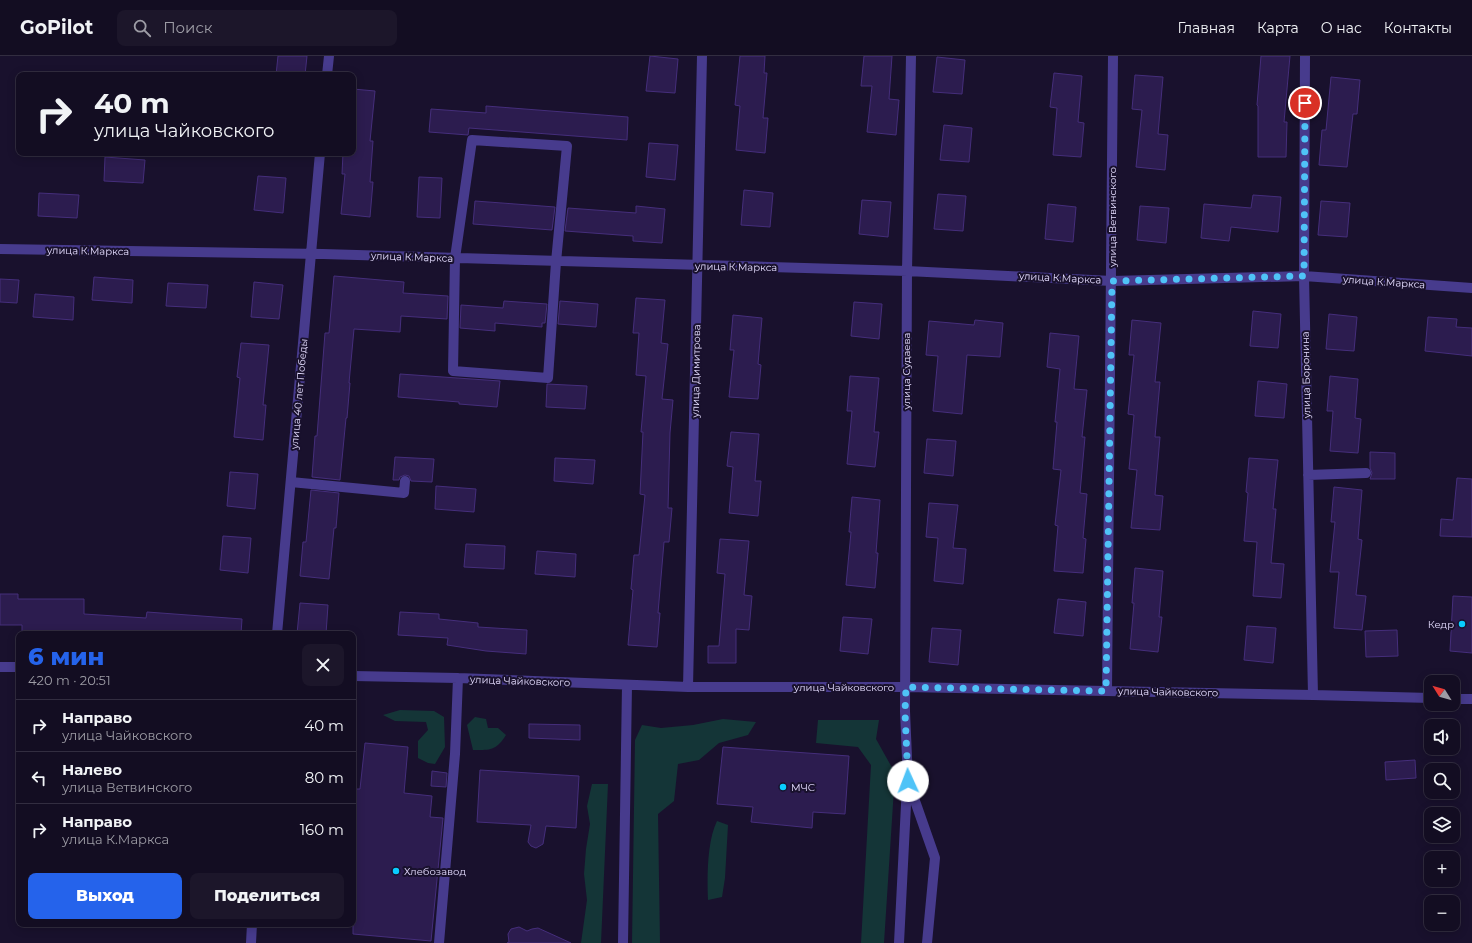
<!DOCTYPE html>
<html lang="ru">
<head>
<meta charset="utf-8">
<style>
  body { margin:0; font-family:Montserrat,sans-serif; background:#1c162a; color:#f1f3f6; height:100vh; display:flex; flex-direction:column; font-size:15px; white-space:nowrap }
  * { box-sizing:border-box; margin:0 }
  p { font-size:13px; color:#9d9ca5 }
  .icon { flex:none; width:22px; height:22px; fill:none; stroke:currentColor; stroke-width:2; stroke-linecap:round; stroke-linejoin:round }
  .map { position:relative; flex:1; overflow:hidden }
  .details { position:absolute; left:16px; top:575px; width:340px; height:296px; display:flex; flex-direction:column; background:#130d22; border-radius:8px; box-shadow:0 2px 10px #0003,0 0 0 1px #322d40 }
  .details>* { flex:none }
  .banner { position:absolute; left:16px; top:16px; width:340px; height:84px; border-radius:8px; box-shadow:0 2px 10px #0003,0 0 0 1px #322d40; background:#130d22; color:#f1f3f6; overflow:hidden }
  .needle { width:26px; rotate:307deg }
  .controls { position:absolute; left:1424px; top:619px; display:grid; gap:8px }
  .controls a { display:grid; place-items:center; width:36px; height:36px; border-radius:8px; background:#130d22; box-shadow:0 2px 10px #0003,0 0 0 1px #322d40; font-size:20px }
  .pin { position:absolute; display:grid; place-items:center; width:34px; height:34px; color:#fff; margin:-17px; border:2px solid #fff; border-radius:50%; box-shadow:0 1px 4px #0007 }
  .me { position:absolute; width:44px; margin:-22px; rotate:358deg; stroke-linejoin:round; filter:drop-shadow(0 0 3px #0008) }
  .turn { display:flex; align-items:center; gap:14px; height:84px; padding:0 12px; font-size:18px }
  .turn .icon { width:52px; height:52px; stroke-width:2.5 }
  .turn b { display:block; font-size:28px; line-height:34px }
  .round { display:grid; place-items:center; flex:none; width:42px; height:42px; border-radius:8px; background:#1c162a }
  .head { display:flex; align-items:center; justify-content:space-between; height:68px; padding:0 12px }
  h1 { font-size:24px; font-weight:800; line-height:30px; color:#2563eb }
  .primary-button { display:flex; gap:8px; margin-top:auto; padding:8px 12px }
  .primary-button a { flex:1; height:46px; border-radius:8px; background:#2563eb; color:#fff; font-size:16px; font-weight:800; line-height:46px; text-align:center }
  .primary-button a+a { background:#1c162a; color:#f1f3f6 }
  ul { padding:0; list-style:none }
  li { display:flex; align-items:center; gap:12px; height:52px; padding:0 12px; border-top:1px solid #322d40 }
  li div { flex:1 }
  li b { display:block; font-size:15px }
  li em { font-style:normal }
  header { display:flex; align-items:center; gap:24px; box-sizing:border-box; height:56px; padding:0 20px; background:#130d22; border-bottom:1px solid #322d40 }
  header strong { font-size:19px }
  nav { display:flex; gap:22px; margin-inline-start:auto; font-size:14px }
  .search { width:280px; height:36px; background:#1c162a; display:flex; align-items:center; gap:10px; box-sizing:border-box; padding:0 14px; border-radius:8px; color:#9d9ca5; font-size:15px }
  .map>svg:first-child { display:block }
  .green { fill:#143537 }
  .building { fill:#2c1c4f; stroke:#452e7b }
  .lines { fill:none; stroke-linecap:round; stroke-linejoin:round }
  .minor { stroke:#473b8d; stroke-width:10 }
  .route { stroke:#4fc3f7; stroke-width:7; stroke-dasharray:0 12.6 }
  .poi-dot { fill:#09cdff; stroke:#19112d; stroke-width:1.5 }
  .labels { text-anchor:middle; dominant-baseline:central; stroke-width:4; stroke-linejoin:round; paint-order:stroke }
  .street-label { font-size:10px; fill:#e5ddff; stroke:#19112d }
  .poi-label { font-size:10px; fill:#e5ddff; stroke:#19112d; text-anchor:start }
</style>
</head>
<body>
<header>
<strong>GoPilot</strong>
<div class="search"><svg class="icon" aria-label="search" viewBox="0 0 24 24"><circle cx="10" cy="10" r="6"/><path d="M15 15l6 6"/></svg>Поиск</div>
<nav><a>Главная</a><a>Карта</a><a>О нас</a><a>Контакты</a></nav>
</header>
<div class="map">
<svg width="1472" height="887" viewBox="0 0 1472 887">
  <rect width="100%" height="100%" fill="#19112d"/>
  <path class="green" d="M 400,654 L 434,655 L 444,661 L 445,691 L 435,708 L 428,707 L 418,702 L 418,685 L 428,674 L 426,666 L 395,665 L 383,659 Z
    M 475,661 L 486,663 L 488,672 L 498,672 L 506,679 C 496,695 490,694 473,694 L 467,669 Z
    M 723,663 L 756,666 L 748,679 L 719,687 L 699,704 L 678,708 L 674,745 L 658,758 L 660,887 L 632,887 L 635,684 L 642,669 L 661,672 L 693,669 Z
    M 818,664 L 879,664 L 876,683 L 895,717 L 884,887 L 861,887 L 871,709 L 858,691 L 816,687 Z
    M 592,728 L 608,728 L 601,887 L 581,887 L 587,844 L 584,818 L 586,793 L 590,768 L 587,750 Z
    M 717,765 L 728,769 L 725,822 L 722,841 L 708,844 C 707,822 707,785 717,765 Z"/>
  <path class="building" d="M 278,0 L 307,0 L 305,19 L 276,19 Z
    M 650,0 L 678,3 L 675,37 L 646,35 Z
    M 740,0 L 765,0 L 764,17 L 767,17 L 763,62 L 768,62 L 765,97 L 736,94 L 740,50 L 735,49 Z
    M 864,0 L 892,0 L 889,43 L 899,44 L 896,79 L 867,76 L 872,30 L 861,30 Z
    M 1261,0 L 1290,0 L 1284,66 L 1287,66 L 1286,101 L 1258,101 L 1258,50 L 1257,49 Z
    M 937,1 L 965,4 L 962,38 L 933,36 Z
    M 1054,17 L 1082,20 L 1078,66 L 1084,67 L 1081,101 L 1053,99 L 1057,52 L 1050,51 Z
    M 1135,19 L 1163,21 L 1158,78 L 1168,79 L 1165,114 L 1136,111 L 1142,54 L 1132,53 Z
    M 1331,21 L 1360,24 L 1357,58 L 1353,58 L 1347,111 L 1319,109 L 1322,74 L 1326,74 Z
    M 353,33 L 375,35 L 370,85 L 373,85 L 370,126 L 373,126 L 370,161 L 341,158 L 345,118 L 342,118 L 343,97 L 353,97 Z
    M 486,50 L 628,61 L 627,84 L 469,72 L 468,79 L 429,76 L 431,53 L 486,57 Z
    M 944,69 L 972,72 L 969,106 L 940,104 Z
    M 649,87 L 678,89 L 675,124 L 646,121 Z
    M 105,101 L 145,104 L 143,127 L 104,125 Z
    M 258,120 L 286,122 L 283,157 L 254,154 Z
    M 419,121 L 442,122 L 440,162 L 417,161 Z
    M 744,134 L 773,137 L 770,171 L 741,169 Z
    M 39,137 L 79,139 L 77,162 L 38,160 Z
    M 938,138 L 966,140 L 963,175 L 934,173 Z
    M 1253,139 L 1281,141 L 1278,176 L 1231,171 L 1229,185 L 1201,182 L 1204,148 L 1251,152 Z
    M 862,144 L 891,146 L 888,181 L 859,178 Z
    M 475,145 L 555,151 L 552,174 L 473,168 Z
    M 1321,145 L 1350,147 L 1347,181 L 1318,179 Z
    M 1048,148 L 1076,151 L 1073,186 L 1045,183 Z
    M 636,150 L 665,153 L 662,187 L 633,185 L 633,180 L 565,175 L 568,152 L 636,157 Z
    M 1140,150 L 1169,152 L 1166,187 L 1137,184 Z
    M 334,220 L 404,226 L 403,237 L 448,240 L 447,263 L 401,260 L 400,276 L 354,273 L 349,327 L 350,327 L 347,362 L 346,362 L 340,424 L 312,421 L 315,380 L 317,380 L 325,277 L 329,277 Z
    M 94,221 L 133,224 L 132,247 L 92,244 Z
    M 0,223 L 19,224 L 17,247 L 0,246 Z
    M 254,226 L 283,229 L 279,263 L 251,261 Z
    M 168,227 L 208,229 L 206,252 L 166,250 Z
    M 35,238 L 74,241 L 73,264 L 33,261 Z
    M 636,242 L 665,244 L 661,287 L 668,288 L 662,343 L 673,344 L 670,377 L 668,452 L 672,452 L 669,486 L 664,486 L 658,557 L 660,557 L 657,591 L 628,589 L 633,534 L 631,533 L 634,499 L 639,499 L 645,439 L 640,438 L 643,376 L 641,376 L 646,320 L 636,319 L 639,277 L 633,277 Z
    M 504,245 L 547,248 L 545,267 L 542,267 L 542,271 L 495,267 L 495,275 L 460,272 L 461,249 L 503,252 Z
    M 560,245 L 598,248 L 596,271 L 558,268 Z
    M 854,246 L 882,248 L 879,283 L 851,280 Z
    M 1253,255 L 1281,258 L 1278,292 L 1250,290 Z
    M 1329,258 L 1357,261 L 1354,295 L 1326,293 Z
    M 733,259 L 762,262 L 758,308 L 761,309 L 758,343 L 729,341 L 734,294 L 730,294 Z
    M 1428,261 L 1457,263 L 1456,271 L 1472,272 L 1472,300 L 1425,295 Z
    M 975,264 L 1003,267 L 1000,301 L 967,299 L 962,358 L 933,355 L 938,300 L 926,299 L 929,265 L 974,269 Z
    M 1132,264 L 1161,267 L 1155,326 L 1160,326 L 1155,381 L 1160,381 L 1155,439 L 1163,440 L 1160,474 L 1131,472 L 1137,414 L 1129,413 L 1134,359 L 1128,358 L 1134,299 L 1129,299 Z
    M 1050,277 L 1079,280 L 1074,333 L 1087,334 L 1082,381 L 1085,381 L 1080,437 L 1087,438 L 1083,482 L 1086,483 L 1083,517 L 1054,515 L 1058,470 L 1055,469 L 1061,414 L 1053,413 L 1057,366 L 1055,366 L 1060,313 L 1047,311 Z
    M 241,287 L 269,289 L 263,349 L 266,349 L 263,384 L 234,381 L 240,322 L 237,321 Z
    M 400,318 L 500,325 L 497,351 L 459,348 L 459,346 L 398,341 Z
    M 850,320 L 879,322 L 874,376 L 879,376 L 875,411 L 847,408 L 852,355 L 847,355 Z
    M 1330,320 L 1358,323 L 1355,362 L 1361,363 L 1358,397 L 1330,395 L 1333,355 L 1327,355 Z
    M 1258,325 L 1287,328 L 1284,362 L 1255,360 Z
    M 547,328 L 587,330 L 585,353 L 546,351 Z
    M 731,376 L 759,378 L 755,425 L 761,425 L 758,460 L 729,457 L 733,411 L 727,410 Z
    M 927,383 L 956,385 L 953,420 L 924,417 Z
    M 1370,396 L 1395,397 L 1395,423 L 1370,423 L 1372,417 L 1370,412 Z
    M 395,401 L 434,403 L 432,426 L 411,425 L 409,420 L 405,419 L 400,421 L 399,424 L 393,424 Z
    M 555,402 L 595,404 L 593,428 L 554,425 Z
    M 1249,402 L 1278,404 L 1273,453 L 1276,453 L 1271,507 L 1284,508 L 1281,542 L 1253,540 L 1257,486 L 1244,485 L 1248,437 L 1246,436 Z
    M 230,416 L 258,418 L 255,453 L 227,450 Z
    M 1457,422 L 1472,423 L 1472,481 L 1440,480 L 1441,463 L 1453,464 Z
    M 436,430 L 476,433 L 474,456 L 435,453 Z
    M 1334,431 L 1362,434 L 1358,483 L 1362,484 L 1356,539 L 1366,540 L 1362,574 L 1334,572 L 1339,516 L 1330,516 L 1335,466 L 1331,466 Z
    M 311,434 L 339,437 L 336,472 L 334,472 L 329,523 L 300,520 L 303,486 L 306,486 Z
    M 852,441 L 880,444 L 876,497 L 878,497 L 875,532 L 846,529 L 851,476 L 849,476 Z
    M 929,447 L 958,449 L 953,492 L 966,493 L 963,528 L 934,525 L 938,482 L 926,481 Z
    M 223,480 L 251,482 L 248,517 L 220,514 Z
    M 720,483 L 749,485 L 744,539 L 752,540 L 749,574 L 736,573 L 736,607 L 708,607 L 708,590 L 719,590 L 725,518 L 717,517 Z
    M 466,488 L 505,490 L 504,513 L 464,511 Z
    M 537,495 L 576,498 L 575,521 L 535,518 Z
    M 1135,512 L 1163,515 L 1159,561 L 1162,561 L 1158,596 L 1130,593 L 1134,547 L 1132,547 Z
    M 0,538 L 18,538 L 18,543 L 84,543 L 84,558 L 146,562 L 147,556 L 242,563 L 241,578 L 22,578 L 22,569 L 0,569 Z
    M 1453,540 L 1472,541 L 1472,597 L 1450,595 Z
    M 1058,543 L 1086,546 L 1083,580 L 1054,577 Z
    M 300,547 L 328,549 L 326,578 L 297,578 Z
    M 400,556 L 439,558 L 439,563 L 478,567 L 478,571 L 527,574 L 526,598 L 486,595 L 447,589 L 448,582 L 398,579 Z
    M 843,561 L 872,563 L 868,598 L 840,595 Z
    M 1247,570 L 1276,572 L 1273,607 L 1244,604 Z
    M 932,572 L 961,574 L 958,609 L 929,606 Z
    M 1397,574 L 1398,600 L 1366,601 L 1365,575 Z
    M 529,668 L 580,669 L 580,684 L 529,682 Z
    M 365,687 L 408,691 L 404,737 L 432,740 L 430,761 L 443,762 L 431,885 L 353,878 L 353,733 L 360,733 Z
    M 723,691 L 849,700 L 845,758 L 813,756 L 812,772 L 751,766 L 753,751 L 717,748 Z
    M 1415,704 L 1416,722 L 1386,724 L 1385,706 Z
    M 480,714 L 579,720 L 576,772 L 546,770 L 543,788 L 536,792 L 531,790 L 528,786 L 531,769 L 477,766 Z
    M 432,715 L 447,717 L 446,731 L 431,730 Z
    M 519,871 L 527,875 L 532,873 L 538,872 L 571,887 L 507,887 L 509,886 L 508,878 L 511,873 Z"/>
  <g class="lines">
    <path class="minor" d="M 911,0 L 907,215 L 905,655 L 908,725 L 935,802 L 927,887
      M 1305,0 L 1304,220 L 1313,639
      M 327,19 L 329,0
      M 472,84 L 567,90 L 556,206 L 548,322 L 453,315 L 455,202 Z
      M 0,193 L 323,198 L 907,215 L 1112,225 L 1304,220 L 1472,232
      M 1308,419 L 1366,417
      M 291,426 L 404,437 L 405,425
      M 277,578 L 320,97
      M 0,611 L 19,611
      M 353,620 L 458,622 L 688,631 L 906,631 L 1313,639 L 1431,642
      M 688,631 L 702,0
      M 1107,635 L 1113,0
      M 1453,643 L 1472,643
      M 251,887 L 252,868
      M 439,887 L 455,698 L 458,622
      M 623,887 L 627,629
      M 899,887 L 907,729"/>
  </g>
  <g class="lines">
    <path class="route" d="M 908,725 L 905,656 L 906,631 L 1106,635 L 1112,225 L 1304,220 L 1305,47"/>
  </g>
  <g class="poi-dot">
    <circle cx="1462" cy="568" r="4"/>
    <circle cx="783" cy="731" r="4"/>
    <circle cx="396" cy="815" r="4"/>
  </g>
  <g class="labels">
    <g class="street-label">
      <text transform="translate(1112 161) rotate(-90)">улица Ветвинского</text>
      <text transform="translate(88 195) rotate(1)">улица К.Маркса</text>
      <text transform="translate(412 201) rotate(2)">улица К.Маркса</text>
      <text transform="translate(736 211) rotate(1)">улица К.Маркса</text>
      <text transform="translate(1060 222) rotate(3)">улица К.Маркса</text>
      <text transform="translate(1384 226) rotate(4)">улица К.Маркса</text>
      <text transform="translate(696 315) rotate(-89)">улица Димитрова</text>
      <text transform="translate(906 315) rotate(-90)">улица Судаева</text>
      <text transform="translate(1306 319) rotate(-91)">улица Боронина</text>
      <text transform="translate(299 338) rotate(-85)">улица 40 лет Победы</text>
      <text transform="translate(520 625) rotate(2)">улица Чайковского</text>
      <text x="844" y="631">улица Чайковского</text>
      <text transform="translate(1168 636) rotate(1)">улица Чайковского</text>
    </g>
    <g class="poi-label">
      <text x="1454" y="568" text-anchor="end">Кедр</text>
      <text x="791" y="731">МЧС</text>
      <text x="404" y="815">Хлебозавод</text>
    </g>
  </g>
</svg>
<div class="controls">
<a><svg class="needle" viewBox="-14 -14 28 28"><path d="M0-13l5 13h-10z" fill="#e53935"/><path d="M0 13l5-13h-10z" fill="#9d9ca5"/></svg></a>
<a><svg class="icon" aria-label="sound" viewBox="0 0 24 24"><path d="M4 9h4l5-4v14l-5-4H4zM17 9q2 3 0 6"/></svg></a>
<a><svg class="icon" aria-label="search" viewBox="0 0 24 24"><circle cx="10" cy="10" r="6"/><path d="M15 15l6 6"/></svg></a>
<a><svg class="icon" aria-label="layers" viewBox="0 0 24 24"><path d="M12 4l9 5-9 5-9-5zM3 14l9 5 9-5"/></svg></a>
<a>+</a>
<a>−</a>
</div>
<div class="pin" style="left:1305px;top:47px;background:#d93025"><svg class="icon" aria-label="arrive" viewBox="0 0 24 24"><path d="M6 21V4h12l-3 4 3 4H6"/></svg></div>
<svg class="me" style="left:908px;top:725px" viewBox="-20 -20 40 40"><circle r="19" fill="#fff"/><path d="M0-13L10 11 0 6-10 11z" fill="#4fc3f7"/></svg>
<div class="banner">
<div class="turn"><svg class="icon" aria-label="right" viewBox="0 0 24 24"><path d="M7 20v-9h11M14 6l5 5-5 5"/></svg><div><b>40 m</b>улица Чайковского</div></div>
</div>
<section class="details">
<div class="head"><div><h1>6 мин</h1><p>420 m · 20:51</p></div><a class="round"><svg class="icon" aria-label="close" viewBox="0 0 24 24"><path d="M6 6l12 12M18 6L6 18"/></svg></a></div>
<ul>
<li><svg class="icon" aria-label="right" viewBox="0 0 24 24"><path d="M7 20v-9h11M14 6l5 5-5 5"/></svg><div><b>Направо</b><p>улица Чайковского</p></div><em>40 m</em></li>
<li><svg class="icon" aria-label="left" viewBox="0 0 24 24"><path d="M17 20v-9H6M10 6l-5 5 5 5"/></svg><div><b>Налево</b><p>улица Ветвинского</p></div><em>80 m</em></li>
<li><svg class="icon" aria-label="right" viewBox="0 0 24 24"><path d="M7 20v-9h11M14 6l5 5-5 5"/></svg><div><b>Направо</b><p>улица К.Маркса</p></div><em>160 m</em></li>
</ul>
<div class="primary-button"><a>Выход</a><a>Поделиться</a></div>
</section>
</div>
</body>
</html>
